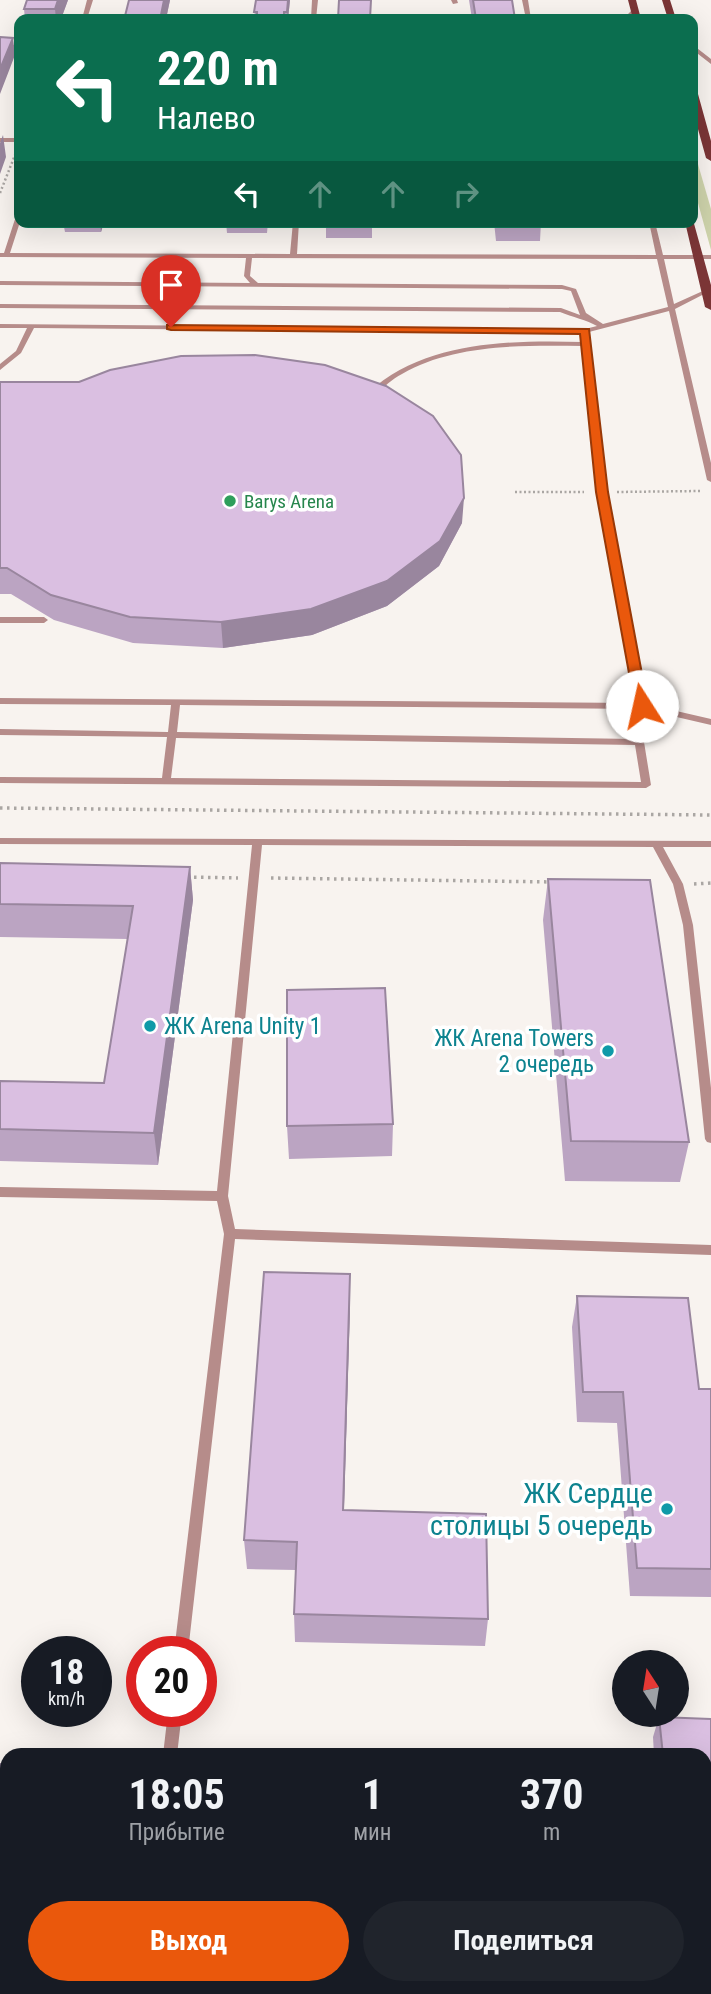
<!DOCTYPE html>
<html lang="ru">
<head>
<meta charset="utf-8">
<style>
  body { margin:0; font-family:"Roboto Condensed",sans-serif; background:#20242c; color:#f1f3f6; height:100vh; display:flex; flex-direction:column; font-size:26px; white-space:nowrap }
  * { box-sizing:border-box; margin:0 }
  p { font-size:23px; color:#9ea1a6 }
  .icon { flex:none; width:38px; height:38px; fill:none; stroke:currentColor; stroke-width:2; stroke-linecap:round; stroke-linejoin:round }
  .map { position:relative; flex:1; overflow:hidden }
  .details { position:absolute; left:0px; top:1748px; width:712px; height:247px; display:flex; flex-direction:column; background:#171b24; border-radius:21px 21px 0 0; box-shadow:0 7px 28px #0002 }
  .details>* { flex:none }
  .top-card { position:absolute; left:14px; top:14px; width:684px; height:214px; border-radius:14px; box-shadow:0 7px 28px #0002; background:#0b6e4f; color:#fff; overflow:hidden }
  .needle { width:46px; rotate:348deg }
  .buttons { position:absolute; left:612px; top:1650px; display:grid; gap:14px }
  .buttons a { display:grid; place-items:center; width:77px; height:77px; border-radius:50%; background:#171b24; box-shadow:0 7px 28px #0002; font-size:35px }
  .speed { position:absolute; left:21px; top:1636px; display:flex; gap:14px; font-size:35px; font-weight:700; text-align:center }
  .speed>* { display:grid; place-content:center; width:91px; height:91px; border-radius:50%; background:#171b24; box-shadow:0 7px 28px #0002; line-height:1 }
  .speed small { font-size:18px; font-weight:400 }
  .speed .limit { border:10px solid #d22; background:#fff; color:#111 }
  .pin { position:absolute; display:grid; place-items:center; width:60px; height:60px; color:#fff; margin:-72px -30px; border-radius:50% 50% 50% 0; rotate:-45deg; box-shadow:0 0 7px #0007 }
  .pin .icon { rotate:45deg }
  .me { position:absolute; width:77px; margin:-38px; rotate:350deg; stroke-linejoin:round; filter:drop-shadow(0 0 5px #0008) }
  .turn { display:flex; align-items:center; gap:24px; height:147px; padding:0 28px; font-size:32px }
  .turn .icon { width:91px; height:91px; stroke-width:2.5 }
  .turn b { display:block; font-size:49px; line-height:60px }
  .lanes { display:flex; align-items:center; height:66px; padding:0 28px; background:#0003; justify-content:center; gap:35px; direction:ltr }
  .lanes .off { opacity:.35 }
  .eta { display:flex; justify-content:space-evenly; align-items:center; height:119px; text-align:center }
  .eta b { font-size:42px; font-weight:700; line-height:49px }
  .action { display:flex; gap:14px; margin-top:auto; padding:14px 28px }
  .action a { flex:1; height:80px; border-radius:42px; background:#ea580c; color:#fff; font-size:28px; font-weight:700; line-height:80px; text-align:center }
  .action a+a { background:#20242c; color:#f1f3f6 }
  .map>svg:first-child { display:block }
  .green { fill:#ced3ab }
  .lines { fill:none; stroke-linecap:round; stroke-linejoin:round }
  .path-far1 { stroke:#aaa6a3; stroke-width:2.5; stroke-dasharray:2 2.5; stroke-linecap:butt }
  .path { stroke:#aaa6a3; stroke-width:3.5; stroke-dasharray:2.5 4.5; stroke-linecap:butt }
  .service { fill:#b68c8a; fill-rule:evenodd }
  .primary { fill:#7b3536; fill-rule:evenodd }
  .wall { fill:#bba4c2 }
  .shaded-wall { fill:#99869e }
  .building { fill:#dabfe1; stroke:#99869e; stroke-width:2 }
  .route { fill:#ea580c; stroke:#983908; stroke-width:2 }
  .leisure-dot { fill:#2e9e5b; stroke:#fff; stroke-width:2.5 }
  .culture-dot { fill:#0f9aa8; stroke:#fff; stroke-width:2.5 }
  .labels { text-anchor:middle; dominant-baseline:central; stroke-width:7; stroke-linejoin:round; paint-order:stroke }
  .far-leisure-label { font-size:19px; fill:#27864d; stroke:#fff; text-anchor:start }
  .culture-label { font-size:23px; fill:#0d838f; stroke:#fff; text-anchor:start }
  .near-culture-label { font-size:28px; fill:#0d838f; stroke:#fff; text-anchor:end }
</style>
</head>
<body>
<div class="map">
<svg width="711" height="1994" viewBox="0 0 711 1994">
  <rect width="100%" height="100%" fill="#f8f3ef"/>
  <path class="green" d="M 693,147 L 711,209 L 711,250 L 693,185 Z"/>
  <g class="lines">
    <path class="path-far1" d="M 0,193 L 15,155
      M 515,492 L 584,492
      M 617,492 L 700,491"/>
    <path class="path" d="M 0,808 L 711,815
      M 187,877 L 238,878
      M 271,878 L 553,882
      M 694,884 L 711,883"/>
    <path class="service" d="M 87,0 L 93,0 L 87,19 L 82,19 Z
      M 312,0 L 318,0 L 316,19 L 311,19 Z
      M 451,0 L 457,0 L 458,3 L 453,4 Z
      M 522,0 L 528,0 L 531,19 L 526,19 Z
      M 633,9 L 638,10 L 628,19 L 623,19 Z
      M 0,45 L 19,45 L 19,49 L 0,49 Z
      M 693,45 L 711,59 L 711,64 L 693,50 Z
      M 0,138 L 19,138 L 19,142 L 0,142 Z
      M 19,214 L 20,222 L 10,253 L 290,254 L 293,222 L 299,222 L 297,254 L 656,255 L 649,222 L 655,222 L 663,255 L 711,255 L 711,259 L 664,259 L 674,304 L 705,290 L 710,291 L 675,309 L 711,463 L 711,482 L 707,480 L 669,311 L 589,332 L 606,491 L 646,704 L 711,719 L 711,725 L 668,715 L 645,723 L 644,742 L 651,785 L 646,788 L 0,783 L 0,777 L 162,778 L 167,737 L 0,735 L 0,729 L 168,732 L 171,705 L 0,704 L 0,698 L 637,703 L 598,491 L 583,346 C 525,345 453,344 402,374 C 392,379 384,387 376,394 L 369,392 C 425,341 511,340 583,342 L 582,333 L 34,328 L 21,353 L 0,370 L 0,364 L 16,351 L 27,328 L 0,328 L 0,324 L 585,329 L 597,326 C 587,320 572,317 560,312 L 0,308 L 0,304 L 561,308 L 580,315 L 571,291 L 562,289 L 0,285 L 0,281 L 250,283 L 244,276 L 246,258 L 0,257 L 0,253 L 4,253 L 16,216 ZM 252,258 L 657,259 L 668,307 L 603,324 L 586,313 L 576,289 L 562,285 L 258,283 L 250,276 ZM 180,705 L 642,709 L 658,712 L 638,719 L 635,739 L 177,732 ZM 176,738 L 635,745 L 641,782 L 171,778 Z
      M 0,617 L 44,617 L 48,620 L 44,623 L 0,623 Z
      M 0,838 L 711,841 L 711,847 L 663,847 L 683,884 L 693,925 L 711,1088 L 711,1143 L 707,1142 L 705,1139 L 683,925 L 673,884 L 653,847 L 262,845 L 228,1196 L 235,1229 L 711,1245 L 711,1255 L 235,1239 L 188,1652 L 174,1652 L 224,1234 L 217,1201 L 0,1197 L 0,1187 L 217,1191 L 252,845 L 0,844 Z
      M 168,1712 L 182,1712 L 177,1755 L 163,1755 Z
      M 0,1964 L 7,1964 L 7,1980 L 0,1980 Z
      M 137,1988 L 153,1988 L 152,1994 L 136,1994 Z"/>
    <path class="primary" d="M 628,0 L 636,0 L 641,19 L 633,19 Z
      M 662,0 L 670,0 L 676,19 L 668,19 Z
      M 693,91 L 698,94 L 711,141 L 711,161 L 706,158 L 693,111 Z
      M 693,220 L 711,285 L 711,310 L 705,307 L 685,222 L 693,222 Z"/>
  </g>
  <path class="wall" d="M 68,0 L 61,19 L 25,19 L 24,9 Z
    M 129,0 L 170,0 L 166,19 L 125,19 L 125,16 Z
    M 256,0 L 290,0 L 288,19 L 254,19 Z
    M 469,0 L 512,0 L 515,19 L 472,19 Z
    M 63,222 L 104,222 L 101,232 L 65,232 Z
    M 226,222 L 268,222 L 267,233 L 227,233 Z
    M 326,222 L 372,222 L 372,238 L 326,238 Z
    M 494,222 L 541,222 L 540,241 L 496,241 Z
    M 0,382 L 462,523 L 439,566 L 387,606 L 312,635 L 223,648 L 133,643 L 54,620 L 11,594 L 0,594 Z
    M 0,863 L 190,867 L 193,900 L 158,1165 L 0,1161 L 0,1081 L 104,1083 L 128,939 L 0,937 Z
    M 548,879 L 689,1142 L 680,1182 L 565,1181 L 543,920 Z
    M 393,1124 L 392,1156 L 289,1159 L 287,1126 Z
    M 577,1296 L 699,1389 L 711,1389 L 711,1597 L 630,1596 L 617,1423 L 577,1422 L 572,1327 Z
    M 350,1305 L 344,1510 L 488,1619 L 485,1646 L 295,1642 L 294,1614 L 296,1570 L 247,1569 L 244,1540 Z
    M 659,1717 L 711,1719 L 711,1994 L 677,1994 L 676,1988 L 705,1988 L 705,1755 L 654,1755 L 653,1737 Z
    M 0,1764 L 7,1764 L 7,1881 L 0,1881 Z"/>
  <path class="shaded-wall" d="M 58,0 L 68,0 L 61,19 L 56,19 L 55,9 Z
    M 164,0 L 170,0 L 166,19 L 161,19 L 161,15 Z
    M 288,0 L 290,0 L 288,19 L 287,19 Z
    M 13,38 L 15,55 L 0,94 L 0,69 Z
    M 3,135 L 6,157 L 0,174 L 0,143 Z
    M 100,222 L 104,222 L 101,232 Z
    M 464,498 L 462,523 L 439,566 L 387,606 L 312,635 L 223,648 L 221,622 Z
    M 190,867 L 193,900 L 158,1165 L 154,1133 Z
    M 350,1274 L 350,1305 L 343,1539 L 343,1510 Z"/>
  <path class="building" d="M 27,0 L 58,0 L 55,9 L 24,9 Z
    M 129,0 L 164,0 L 161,15 L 158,15 L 157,19 L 127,19 L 128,16 L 125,16 Z
    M 256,0 L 288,0 L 287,12 L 284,12 L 284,18 L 257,18 L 257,12 L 254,12 Z
    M 339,0 L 371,0 L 370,19 L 338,19 Z
    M 473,0 L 512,0 L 515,19 L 476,19 Z
    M 0,37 L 13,38 L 0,69 Z
    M 255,355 L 325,365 L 386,386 L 433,416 L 461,455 L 464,498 L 440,541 L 387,581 L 311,609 L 221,622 L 130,617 L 51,595 L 7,568 L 0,568 L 0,382 L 79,382 L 110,370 L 181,356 Z
    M 0,863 L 190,867 L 154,1133 L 0,1129 L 0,1081 L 104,1083 L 133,906 L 0,904 Z
    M 548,879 L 650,880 L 689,1142 L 571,1141 Z
    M 385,988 L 393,1124 L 287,1126 L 287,990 Z
    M 264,1272 L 350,1274 L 343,1510 L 486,1514 L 488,1619 L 294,1614 L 297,1542 L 244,1540 Z
    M 577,1296 L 688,1298 L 699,1389 L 711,1389 L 711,1569 L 637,1568 L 623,1392 L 583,1392 Z
    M 659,1717 L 711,1719 L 711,1994 L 686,1994 L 685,1988 L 705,1988 L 705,1755 L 663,1755 Z
    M 0,1764 L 7,1764 L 7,1855 L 0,1855 Z
    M 238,1988 L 344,1988 L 343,1994 L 238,1994 Z"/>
  <path class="route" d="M 167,325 L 589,329 L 608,492 L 648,706 L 647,709 L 637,709 L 635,706 L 596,492 L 580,334 L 171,330 L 167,329 Z"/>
  <circle class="leisure-dot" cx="230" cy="501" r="7"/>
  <g class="culture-dot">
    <circle cx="150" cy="1026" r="7"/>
    <circle cx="608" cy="1051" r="7"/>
    <circle cx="667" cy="1509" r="7"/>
  </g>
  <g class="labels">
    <g class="far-leisure-label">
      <text x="244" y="501">Barys Arena</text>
    </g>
    <g class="culture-label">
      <text x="164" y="1026">ЖК Arena Unity 1</text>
      <text x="594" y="1038" text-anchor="end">ЖК Arena Towers<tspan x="594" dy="26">2 очередь</tspan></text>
    </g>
    <g class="near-culture-label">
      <text x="653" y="1493">ЖК Сердце<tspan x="653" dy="32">столицы 5 очередь</tspan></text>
    </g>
  </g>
</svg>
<div class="buttons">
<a><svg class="needle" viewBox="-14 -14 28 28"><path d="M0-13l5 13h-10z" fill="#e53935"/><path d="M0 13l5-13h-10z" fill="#9ea1a6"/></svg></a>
</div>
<div class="speed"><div>18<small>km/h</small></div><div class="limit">20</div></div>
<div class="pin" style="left:171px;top:327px;background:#d93025"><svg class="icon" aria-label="arrive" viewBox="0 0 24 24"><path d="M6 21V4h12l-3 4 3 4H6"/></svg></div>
<svg class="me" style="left:642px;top:706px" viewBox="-20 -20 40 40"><circle r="19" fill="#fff"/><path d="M0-13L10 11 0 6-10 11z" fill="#ea580c"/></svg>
<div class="top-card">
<div class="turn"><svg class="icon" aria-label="left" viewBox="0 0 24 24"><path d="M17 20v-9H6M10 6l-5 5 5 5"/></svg><div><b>220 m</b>Налево</div></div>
<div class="lanes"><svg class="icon" aria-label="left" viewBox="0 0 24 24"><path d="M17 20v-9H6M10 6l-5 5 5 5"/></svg><svg class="icon off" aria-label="ahead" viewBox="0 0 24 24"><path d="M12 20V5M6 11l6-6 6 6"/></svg><svg class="icon off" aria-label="ahead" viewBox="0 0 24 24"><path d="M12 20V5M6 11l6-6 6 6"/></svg><svg class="icon off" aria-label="right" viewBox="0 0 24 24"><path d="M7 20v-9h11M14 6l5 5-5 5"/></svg></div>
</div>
<section class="details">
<div class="eta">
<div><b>18:05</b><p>Прибытие</p></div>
<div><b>1</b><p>мин</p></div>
<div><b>370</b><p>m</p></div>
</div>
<div class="action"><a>Выход</a><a>Поделиться</a></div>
</section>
</div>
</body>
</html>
